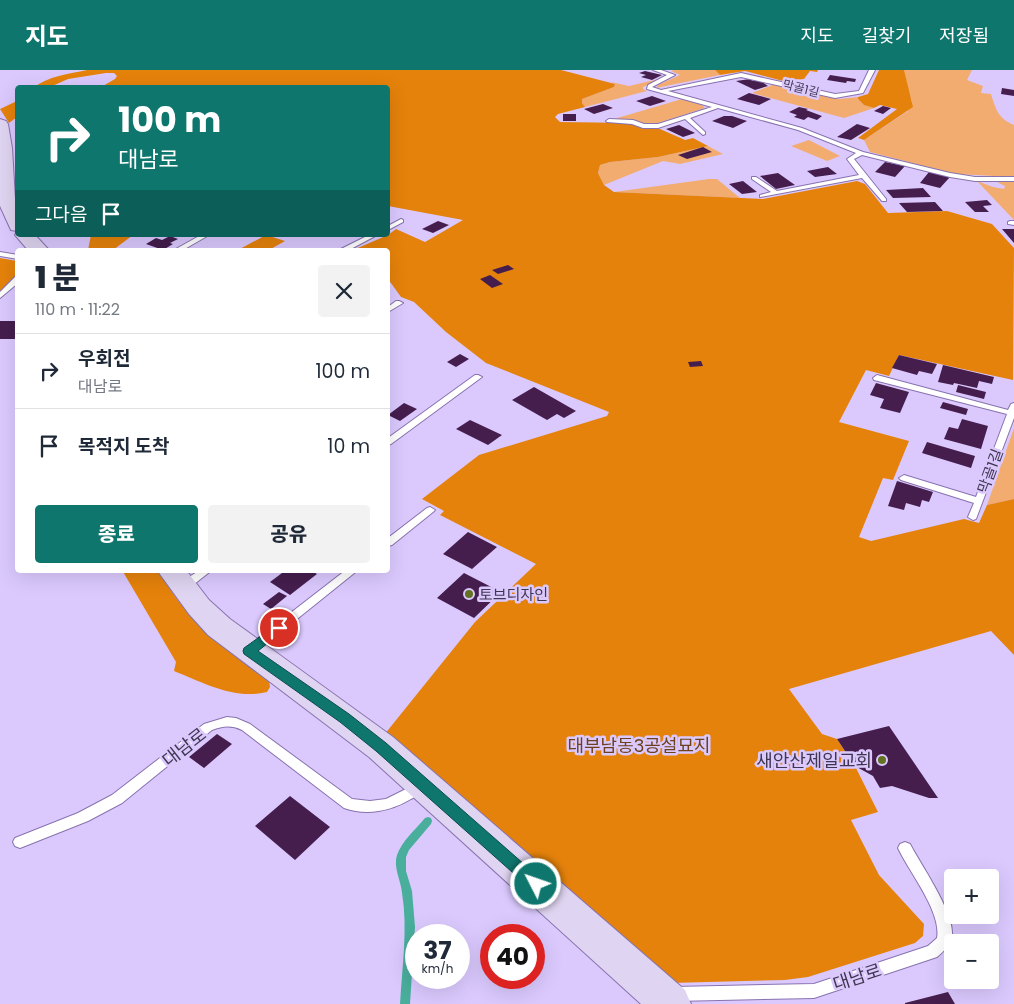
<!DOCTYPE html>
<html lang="ko">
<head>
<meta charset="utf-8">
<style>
  body { margin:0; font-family:Poppins,"Noto Sans KR",sans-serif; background:#f2f2f3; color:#1f2937; height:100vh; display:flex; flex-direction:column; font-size:19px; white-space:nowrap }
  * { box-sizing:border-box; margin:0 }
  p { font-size:16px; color:#747a83 }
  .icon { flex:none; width:28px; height:28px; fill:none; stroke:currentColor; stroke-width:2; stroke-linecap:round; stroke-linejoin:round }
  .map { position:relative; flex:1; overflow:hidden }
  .details { position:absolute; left:15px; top:178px; width:375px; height:325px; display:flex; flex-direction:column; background:#fff; border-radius:5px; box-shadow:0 5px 20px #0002 }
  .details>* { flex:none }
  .hud { position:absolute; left:15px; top:15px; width:375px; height:152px; border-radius:5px; box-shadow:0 5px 20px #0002; background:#0f766e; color:#fff; overflow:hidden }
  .controls { position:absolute; left:944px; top:799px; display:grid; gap:10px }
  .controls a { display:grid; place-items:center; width:55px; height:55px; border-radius:5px; background:#fff; box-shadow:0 5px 20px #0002; font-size:25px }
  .speed { position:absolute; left:405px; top:854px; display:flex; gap:10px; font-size:25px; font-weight:700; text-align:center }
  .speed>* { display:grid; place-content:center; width:65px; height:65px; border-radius:50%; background:#fff; box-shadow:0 5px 20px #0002; line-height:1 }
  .speed small { font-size:12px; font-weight:400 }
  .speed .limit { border:8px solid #d22; background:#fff; color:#111 }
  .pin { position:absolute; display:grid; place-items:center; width:42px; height:42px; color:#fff; margin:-21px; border:2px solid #fff; border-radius:50%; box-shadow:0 1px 5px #0007 }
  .me { position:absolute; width:55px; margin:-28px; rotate:311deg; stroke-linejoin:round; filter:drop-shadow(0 0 4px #0008) }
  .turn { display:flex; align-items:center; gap:18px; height:105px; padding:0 20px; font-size:22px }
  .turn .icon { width:65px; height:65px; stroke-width:2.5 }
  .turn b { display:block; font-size:35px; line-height:42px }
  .then { display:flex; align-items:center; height:48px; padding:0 20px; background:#0003; gap:10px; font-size:19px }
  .round { display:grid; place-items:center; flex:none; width:52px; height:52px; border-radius:5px; background:#f2f2f3 }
  .summary { display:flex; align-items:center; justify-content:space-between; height:85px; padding:0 20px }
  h1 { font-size:30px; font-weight:800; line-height:38px }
  .cta { display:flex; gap:10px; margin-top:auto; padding:10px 20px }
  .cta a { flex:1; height:58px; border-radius:5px; background:#0f766e; color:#fff; font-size:20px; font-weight:800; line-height:58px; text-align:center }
  .cta a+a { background:#f2f2f3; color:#1f2937 }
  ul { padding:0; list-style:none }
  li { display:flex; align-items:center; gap:15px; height:75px; padding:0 20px; border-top:1px solid #e0e1e3 }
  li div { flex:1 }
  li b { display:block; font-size:19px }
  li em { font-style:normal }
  header { display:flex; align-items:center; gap:30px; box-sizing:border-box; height:70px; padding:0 25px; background:#0f766e; color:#fff }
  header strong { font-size:24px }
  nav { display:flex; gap:28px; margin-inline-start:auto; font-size:18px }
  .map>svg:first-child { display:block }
  .green { fill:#f3ac70 }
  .forest { fill:#e5820b }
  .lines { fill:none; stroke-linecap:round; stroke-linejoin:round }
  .stream { fill:#4aae9d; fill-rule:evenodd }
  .building { fill:#451e4e }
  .lane-casing { stroke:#8872af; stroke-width:2 }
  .secondary-casing { stroke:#8872af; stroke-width:2 }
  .lane { fill:#fff; fill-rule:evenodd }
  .secondary { fill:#dfd4f1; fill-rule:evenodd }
  .route { fill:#0f766e; stroke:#0a4d48 }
  .poi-dot { fill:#62721f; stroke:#dbc9fe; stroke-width:2 }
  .labels { text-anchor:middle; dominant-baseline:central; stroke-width:5; stroke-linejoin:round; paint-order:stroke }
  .far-street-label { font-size:12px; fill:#403651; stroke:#dbc9fe }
  .street-label { font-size:15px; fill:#403651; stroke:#dbc9fe }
  .poi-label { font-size:15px; fill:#403651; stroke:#dbc9fe; text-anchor:start }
  .near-park-label { font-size:18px; fill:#6b421d; stroke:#dbc9fe }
  .near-street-label { font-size:18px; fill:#403651; stroke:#dbc9fe }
  .near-poi-label { font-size:18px; fill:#403651; stroke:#dbc9fe; text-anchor:end }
</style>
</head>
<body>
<header>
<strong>지도</strong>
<nav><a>지도</a><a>길찾기</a><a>저장됨</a></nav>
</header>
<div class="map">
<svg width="1014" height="934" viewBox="0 0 1014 934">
  <rect width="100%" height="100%" fill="#dbc9fe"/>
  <path class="green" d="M 674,0 L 715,0 L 720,5 L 656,18 L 658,15 L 680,5 L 671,1 Z
    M 904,0 L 972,0 L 967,10 L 983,16 L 981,23 L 991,24 C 996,40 998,48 1014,55 L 1014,107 L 955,104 L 870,82 L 864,70 L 908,41 L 912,31 L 908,21 Z
    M 663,8 L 643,17 L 643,19 L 647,21 L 585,37 L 582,33 L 582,29 L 614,17 L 615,14 L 611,12 L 629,16 Z
    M 775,14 L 839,29 L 858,27 L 858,29 L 864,35 L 874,38 L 844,48 L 752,23 Z
    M 682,29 L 702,35 L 705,38 L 655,54 L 644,54 L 631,49 L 614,49 Z
    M 809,70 L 840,86 L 827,91 L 791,76 Z
    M 708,76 L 723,84 L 680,94 L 663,91 L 604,115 L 598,103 L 600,95 L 610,92 L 658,87 Z
    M 717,109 L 740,128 L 614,122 L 709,109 Z
    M 977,111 L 993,117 L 1004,119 L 1005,116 L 997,112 L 1014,111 L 1014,150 Z
    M 1014,358 L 1014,429 L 987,435 Z"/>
  <path class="forest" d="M 87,0 L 561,0 L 615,14 L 614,17 L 582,29 L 582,33 L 585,37 L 558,44 L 555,47 L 560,52 L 632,53 L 641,58 L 660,59 L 685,70 L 693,68 L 708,76 L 658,87 L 610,92 L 600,95 L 598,103 L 604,115 L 614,122 L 763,129 L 857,111 L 865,114 L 888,143 L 947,141 L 992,154 L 1014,178 L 1013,310 L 899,285 L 889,306 L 866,300 L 839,352 L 909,371 L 893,410 L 883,408 L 859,467 L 871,471 L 964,449 L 979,453 L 987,435 L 1014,429 L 1014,585 L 991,561 L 789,619 L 822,664 L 837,669 L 855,696 L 878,742 L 851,750 L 879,805 L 924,854 L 923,866 L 915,873 L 808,907 L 785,910 L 671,913 L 384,665 L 475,552 L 536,494 L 440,445 L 444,441 L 422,429 L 479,385 L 607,346 L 609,342 L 486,293 L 446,262 L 414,232 L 401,227 L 388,209 L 388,180 L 353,180 L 388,165 L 396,159 L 425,172 L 463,150 L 388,136 L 388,18 L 101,17 L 115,9 L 117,6 L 114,3 L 106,3 L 68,9 L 50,17 L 33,18 C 48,6 69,4 87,0 Z
    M 715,0 L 818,0 L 817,2 L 810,1 L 804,9 L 783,11 L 745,1 L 720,5 Z
    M 879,0 L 904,0 L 913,37 L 864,70 L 858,68 L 897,39 L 880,35 L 874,38 L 864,35 L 858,29 L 858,27 L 868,24 Z
    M 17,31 L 17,47 L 9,53 L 0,39 Z
    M 91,165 L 133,165 L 113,180 L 88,180 Z
    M 266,165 L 285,171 L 269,180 L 238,180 Z
    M 0,188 L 17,191 L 18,204 L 0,221 Z
    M 122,500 L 159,500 C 183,549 228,578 269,610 L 270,617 L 267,622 C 234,630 204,613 174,601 L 176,592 Z"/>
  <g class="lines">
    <path class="stream" d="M 428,747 L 431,748 L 432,751 L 431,754 L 409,780 L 406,787 L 406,801 L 412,821 L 415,857 L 410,934 L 400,934 C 402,897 408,859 402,823 C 401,810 393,798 397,785 C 402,771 415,760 425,748 Z"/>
  </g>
  <path class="building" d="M 645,1 L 662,5 L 652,10 L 641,7 L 646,5 L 639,3 Z
    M 830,5 L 856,9 L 855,12 L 847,11 L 846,13 L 827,10 Z
    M 750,9 L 753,11 L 759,10 L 768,16 L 755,20 L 736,11 Z
    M 1002,18 L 1014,20 L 1014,26 L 1001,24 Z
    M 749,23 L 771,29 L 759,35 L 737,29 Z
    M 652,26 L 666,31 L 650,36 L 636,31 Z
    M 603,34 L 613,38 L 594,44 L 584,39 Z
    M 883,36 L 891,38 L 883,44 L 874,41 Z
    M 799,37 L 808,39 L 806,40 L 822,46 L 817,50 L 808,47 L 804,50 L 794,47 L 797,45 L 789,42 Z
    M 563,44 L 576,44 L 576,51 L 563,51 Z
    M 724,46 L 732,46 L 747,51 L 733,58 L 712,51 Z
    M 857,54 L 870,58 L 851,70 L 837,67 Z
    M 679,55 L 695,63 L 683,67 L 666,59 Z
    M 703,77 L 712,82 L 687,89 L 678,85 Z
    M 885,92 L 905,96 L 895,107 L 875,102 Z
    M 828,97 L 837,104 L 815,107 L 807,101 Z
    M 929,102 L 950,107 L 940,118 L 920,113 Z
    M 778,103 L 795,115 L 776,119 L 760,106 Z
    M 743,111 L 757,122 L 742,124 L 729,114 Z
    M 923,118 L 931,127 L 893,128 L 886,120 Z
    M 987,130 L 992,135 L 983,136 L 989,142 L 975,142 L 965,132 Z
    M 935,132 L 943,141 L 907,142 L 899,133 Z
    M 438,151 L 449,155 L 433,163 L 422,159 Z
    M 1002,159 L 1014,159 L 1014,173 Z
    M 170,166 L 178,169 L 170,173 L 173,174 L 163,180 L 146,174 L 156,168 L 162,170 Z
    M 508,195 L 514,199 L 498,204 L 492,200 Z
    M 490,205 L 503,214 L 492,218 L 480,209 Z
    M 0,251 L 18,251 L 18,269 L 0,269 Z
    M 460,284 L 469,289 L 456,297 L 447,292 Z
    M 899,285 L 937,294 L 932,304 L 919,301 L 917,305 L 892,298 Z
    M 701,291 L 703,296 L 690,297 L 688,292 Z
    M 943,295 L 994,307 L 992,314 L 979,311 L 977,318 L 954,313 L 953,315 L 938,312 Z
    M 876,313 L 909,322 L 900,343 L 880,338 L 884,329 L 870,325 Z
    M 958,315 L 986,322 L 984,329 L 956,322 Z
    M 534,317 L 576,341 L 564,348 L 557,344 L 547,350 L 512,330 Z
    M 943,332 L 968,339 L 966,345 L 940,338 Z
    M 404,333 L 417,339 L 400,351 L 388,345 Z
    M 962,349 L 988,356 L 981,379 L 944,369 L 949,357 L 958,359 Z
    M 470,350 L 502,365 L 488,375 L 456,359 Z
    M 927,372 L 975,386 L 971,398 L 922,383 Z
    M 897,411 L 933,422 L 929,432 L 922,430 L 920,437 L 906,433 L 904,440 L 888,436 Z
    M 468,462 L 497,477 L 472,499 L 443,484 Z
    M 286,500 L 310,500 L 317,504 L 290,525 L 270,512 Z
    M 464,503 L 501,522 L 474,548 L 437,528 Z
    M 279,522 L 287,526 L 271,539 L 263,534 Z
    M 889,656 L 938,728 L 929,728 L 892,716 L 880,718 L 873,706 L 855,696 L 837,669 Z
    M 217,664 L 232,674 L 204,698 L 189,687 Z
    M 290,726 L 330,757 L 295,790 L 255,756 Z
    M 948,922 L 955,934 L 905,934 L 905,933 Z"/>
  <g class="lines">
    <defs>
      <path id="lane" d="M 653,0 L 661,0 L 675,5 L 652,17 L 661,20 L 741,3 L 835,24 L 859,21 L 869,0 L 875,0 L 863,23 L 835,28 L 741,7 L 668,21 L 802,58 L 863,82 L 950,103 L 975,107 L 1014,107 L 1014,111 L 975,111 L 950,107 L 862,85 L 854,89 L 886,129 L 886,131 L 882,131 L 862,108 L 760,127 L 760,125 L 771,122 L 752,109 L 752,107 L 756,107 L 777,121 L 859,105 L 847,89 L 856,83 L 798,60 L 718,38 L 690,48 L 705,62 L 705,64 L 703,65 L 685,49 L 658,58 L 643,58 L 632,54 L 607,52 L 606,51 L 609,49 L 633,50 L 644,54 L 658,54 L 712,37 L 647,19 L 648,15 L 667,5 Z
        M 401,149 L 403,150 L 403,152 L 388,160 L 388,156 Z
        M 1010,151 L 1014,151 L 1014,155 L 1008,154 L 1008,152 Z
        M 201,165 L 209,165 L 183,180 L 174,180 Z
        M 369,165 L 377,165 L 349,180 L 339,180 Z
        M 0,182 L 18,185 L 18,189 L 0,186 Z
        M 15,207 L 18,207 L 18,213 L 0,228 L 0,222 Z
        M 396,231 L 399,231 L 403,233 L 388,242 L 388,237 Z
        M 475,305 L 478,305 L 482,307 L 391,374 L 388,375 L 388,368 Z
        M 877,305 L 1008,340 L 1011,334 L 1014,333 L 1014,348 L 976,449 L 973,450 L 968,447 L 974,433 L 901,410 L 899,408 L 904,405 L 976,427 L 1007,344 L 874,310 L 873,308 Z
        M 430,437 L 435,440 L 433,442 L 392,475 L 388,476 L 388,468 L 427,438 Z
        M 200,500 L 212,500 L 188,519 L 180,519 L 179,516 L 180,513 Z
        M 346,500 L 358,500 L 256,582 L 248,582 L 246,579 L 248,576 Z
        M 227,647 L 236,648 L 250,654 L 352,729 L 370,731 L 386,729 L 420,712 L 424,713 L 426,717 C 423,723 417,726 411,729 C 391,741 367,746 344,738 L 242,660 C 231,655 223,656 212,660 L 122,733 L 88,751 L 20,778 L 15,776 L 13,772 L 15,768 L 78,743 L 112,725 L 204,654 Z
        M 905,772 L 910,774 C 921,795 954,842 952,865 C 951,875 944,881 937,887 L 814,928 L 675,931 L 670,929 L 668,924 L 670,919 L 675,917 L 814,914 L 928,876 L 937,868 C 942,842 909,802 898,778 L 900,774 Z"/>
      <path id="secondary" d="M 0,49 L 6,51 L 8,54 L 12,78 L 15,129 L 18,135 L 18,165 L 35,165 L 49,180 L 28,180 L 15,165 L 17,161 L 11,160 L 0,136 Z
        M 157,500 L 186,500 L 209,530 L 230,549 L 393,667 L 685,920 L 691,934 L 641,934 L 369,687 L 208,565 L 189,544 Z"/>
    </defs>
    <use href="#lane" class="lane-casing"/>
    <use href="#secondary" class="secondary-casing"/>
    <use href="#lane" class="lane"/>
    <use href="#secondary" class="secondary"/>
  </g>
  <path class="route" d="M 279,553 L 283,555 L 285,558 L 283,561 L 258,581 L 349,644 L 386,673 L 541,809 L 543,814 L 541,818 L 536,821 L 530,818 L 376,681 L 340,652 L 244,584 L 243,581 L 244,578 Z"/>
  <g class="poi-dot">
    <circle cx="469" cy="524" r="5"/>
    <circle cx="882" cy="690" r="5"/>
  </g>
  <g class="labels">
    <g class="far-street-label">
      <text transform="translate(801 18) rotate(14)">막골1길</text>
    </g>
    <g class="street-label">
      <text transform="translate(990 401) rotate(-70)">막골1길</text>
    </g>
    <g class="poi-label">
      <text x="479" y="524">토브디자인</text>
    </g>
    <g class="near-park-label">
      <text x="639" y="675">대부남동3공설묘지</text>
    </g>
    <g class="near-street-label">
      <text transform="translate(184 677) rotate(-38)">대남로</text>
      <text transform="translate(857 907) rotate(-18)">대남로</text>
    </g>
    <g class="near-poi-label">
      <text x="872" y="690">새안산제일교회</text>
    </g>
  </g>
</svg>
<div class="controls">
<a>+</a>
<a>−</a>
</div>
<div class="speed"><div>37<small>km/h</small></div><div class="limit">40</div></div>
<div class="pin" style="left:279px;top:558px;background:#d93025"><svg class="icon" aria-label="arrive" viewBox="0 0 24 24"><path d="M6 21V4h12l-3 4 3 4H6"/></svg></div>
<svg class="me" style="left:536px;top:814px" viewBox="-20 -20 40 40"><circle r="17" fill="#0f766e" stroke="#fff" stroke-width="3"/><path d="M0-11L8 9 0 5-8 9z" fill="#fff"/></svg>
<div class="hud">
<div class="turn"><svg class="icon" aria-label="right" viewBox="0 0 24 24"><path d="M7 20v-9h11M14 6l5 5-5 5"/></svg><div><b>100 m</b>대남로</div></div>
<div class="then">그다음<svg class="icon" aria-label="arrive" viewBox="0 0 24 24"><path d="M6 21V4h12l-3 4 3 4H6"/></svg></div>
</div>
<section class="details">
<div class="summary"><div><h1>1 분</h1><p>110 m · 11:22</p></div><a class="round"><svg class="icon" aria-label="close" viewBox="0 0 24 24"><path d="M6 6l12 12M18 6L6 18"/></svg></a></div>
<ul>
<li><svg class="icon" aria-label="right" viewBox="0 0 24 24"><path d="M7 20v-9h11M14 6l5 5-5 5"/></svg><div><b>우회전</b><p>대남로</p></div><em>100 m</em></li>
<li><svg class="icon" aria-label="arrive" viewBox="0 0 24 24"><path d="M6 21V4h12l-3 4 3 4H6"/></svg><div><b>목적지 도착</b></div><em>10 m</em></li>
</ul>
<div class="cta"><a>종료</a><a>공유</a></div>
</section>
</div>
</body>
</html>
